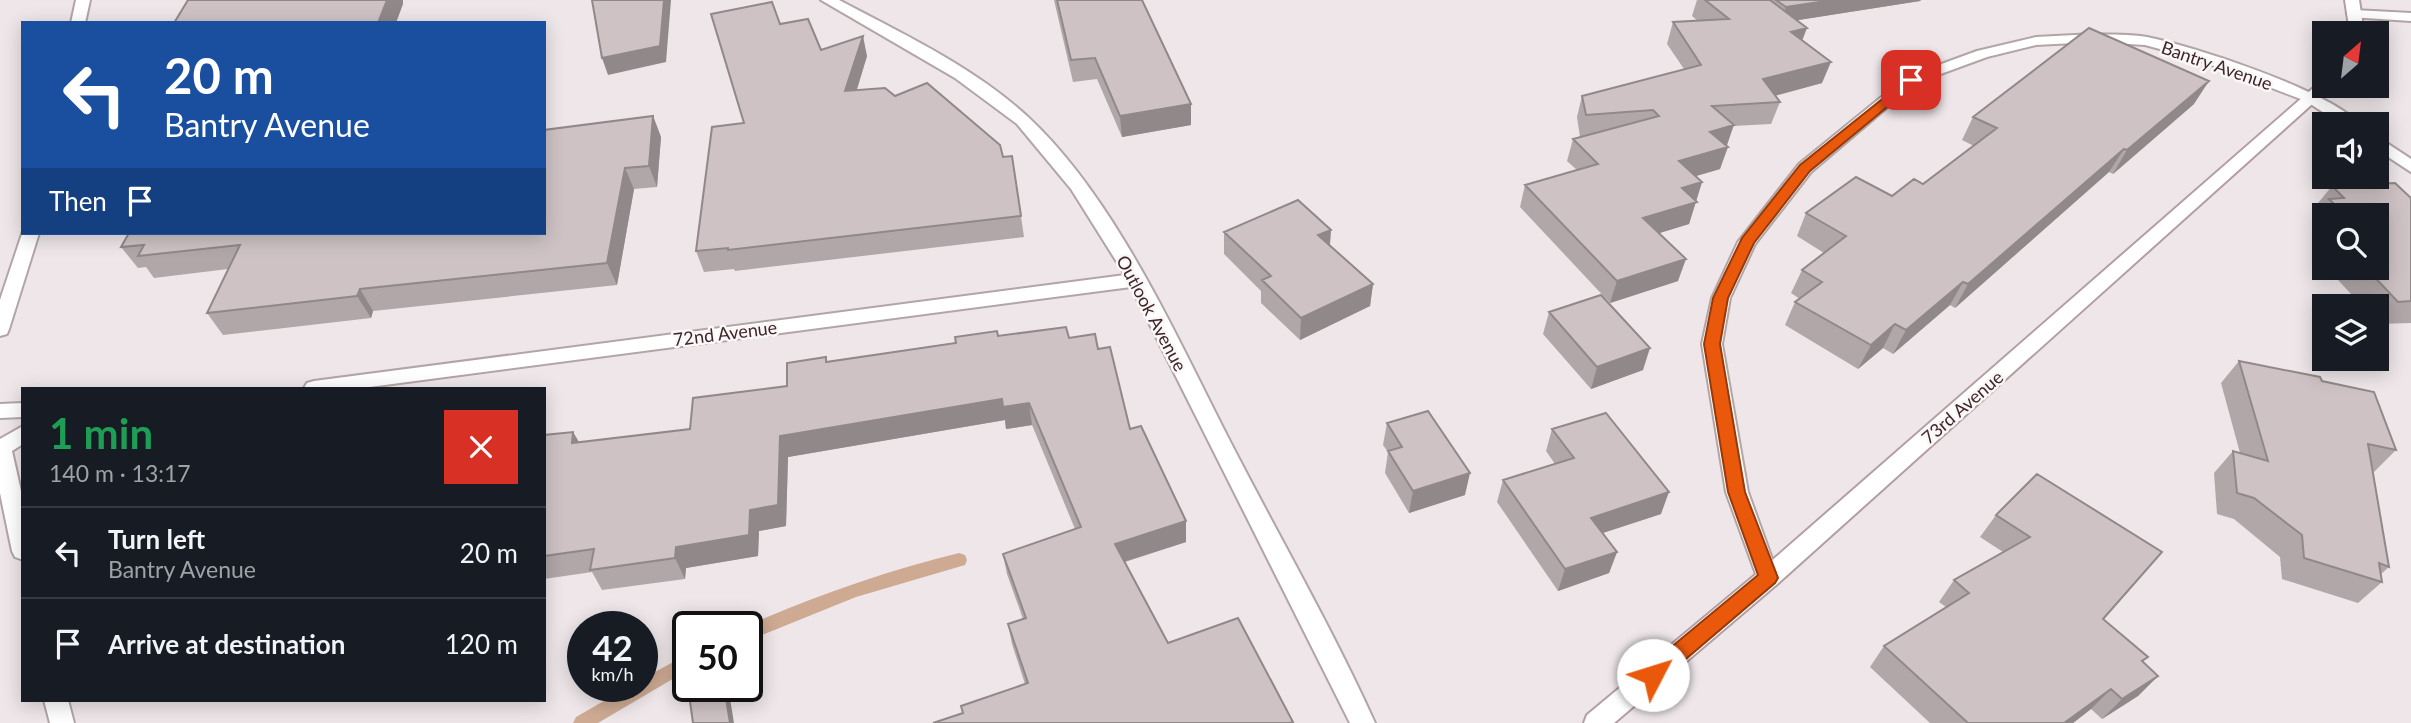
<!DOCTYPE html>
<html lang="en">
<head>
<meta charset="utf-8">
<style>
  body { margin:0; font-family:Lato,sans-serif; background:#20242c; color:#f1f3f6; height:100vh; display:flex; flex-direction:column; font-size:26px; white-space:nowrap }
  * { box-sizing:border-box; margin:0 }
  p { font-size:23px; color:#9ea1a6 }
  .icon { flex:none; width:38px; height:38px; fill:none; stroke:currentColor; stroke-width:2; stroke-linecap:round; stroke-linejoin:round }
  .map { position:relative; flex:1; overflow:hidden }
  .panel { position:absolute; left:21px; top:387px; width:525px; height:315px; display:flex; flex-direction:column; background:#171b24; border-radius:0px; box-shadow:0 4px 18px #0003 }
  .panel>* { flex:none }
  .banner { position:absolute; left:21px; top:21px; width:525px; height:214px; border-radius:0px; box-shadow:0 4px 18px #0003; background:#1a4fa0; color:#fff; overflow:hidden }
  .needle { width:46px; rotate:28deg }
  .controls { position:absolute; left:2312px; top:21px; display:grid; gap:14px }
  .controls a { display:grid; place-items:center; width:77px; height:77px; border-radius:0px; background:#171b24; box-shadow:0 4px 18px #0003; font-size:35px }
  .speed { position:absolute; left:567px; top:611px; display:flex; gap:14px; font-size:35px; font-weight:700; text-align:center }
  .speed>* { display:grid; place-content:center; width:91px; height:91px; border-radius:50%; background:#171b24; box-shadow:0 4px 18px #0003; line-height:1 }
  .speed small { font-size:18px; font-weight:400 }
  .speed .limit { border:4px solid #111; border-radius:10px; background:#fff; color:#111 }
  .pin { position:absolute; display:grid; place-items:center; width:60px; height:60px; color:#fff; margin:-30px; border-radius:14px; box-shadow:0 4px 10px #0006 }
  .me { position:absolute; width:77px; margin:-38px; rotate:50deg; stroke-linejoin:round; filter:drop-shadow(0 0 5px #0008) }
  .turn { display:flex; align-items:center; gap:24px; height:147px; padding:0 28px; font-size:32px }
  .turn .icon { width:91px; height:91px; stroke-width:2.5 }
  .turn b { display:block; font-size:49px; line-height:60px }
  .then { display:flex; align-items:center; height:66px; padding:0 28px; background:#0003; gap:14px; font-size:26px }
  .round { display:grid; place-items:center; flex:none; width:74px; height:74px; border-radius:0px; background:#20242c }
  .summary { display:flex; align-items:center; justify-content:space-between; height:119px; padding:0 28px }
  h1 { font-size:42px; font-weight:700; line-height:52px; color:#1e9e55 }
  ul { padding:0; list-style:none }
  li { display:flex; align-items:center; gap:21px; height:91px; padding:0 28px; border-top:2px solid #363941 }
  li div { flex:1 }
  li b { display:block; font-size:26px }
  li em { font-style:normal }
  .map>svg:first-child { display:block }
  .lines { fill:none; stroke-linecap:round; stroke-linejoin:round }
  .stream { fill:#ceaa93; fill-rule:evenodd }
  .service-casing { stroke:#b2a5a6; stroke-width:4 }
  .minor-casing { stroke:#b2a5a6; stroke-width:4 }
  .secondary-casing { stroke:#b39fa2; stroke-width:4 }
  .service { fill:#fff; fill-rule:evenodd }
  .minor { fill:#fff; fill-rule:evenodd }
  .secondary { fill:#fff; fill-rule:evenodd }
  .wall { fill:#b1a7a9 }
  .shaded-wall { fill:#908889 }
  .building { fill:#cec2c4; stroke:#908889; stroke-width:2 }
  .route { fill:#ea580c; stroke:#983908; stroke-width:2 }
  .labels { text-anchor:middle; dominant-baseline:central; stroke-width:5; stroke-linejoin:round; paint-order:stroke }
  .street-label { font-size:18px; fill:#3f2627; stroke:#faf7f8 }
</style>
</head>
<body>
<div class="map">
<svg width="2411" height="723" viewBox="0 0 2411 723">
  <rect width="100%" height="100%" fill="#eee6e8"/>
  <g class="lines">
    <path class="stream" d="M 959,553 L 965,555 L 967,560 L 965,565 L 856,597 L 747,641 L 746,626 C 815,596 886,571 959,553 Z
      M 688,654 L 688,670 L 598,723 L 573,723 L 576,717 L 630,686 L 642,686 L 642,679 Z"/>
    <defs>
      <path id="service" d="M 2354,10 L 2411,13 L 2411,21 L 2349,17 L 2347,14 Z"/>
      <path id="minor" d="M 76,0 L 90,0 L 85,23 L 71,23 Z
        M 821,0 L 839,0 C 903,34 974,67 1028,117 C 1118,201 1178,341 1234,449 C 1281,540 1333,630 1375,723 L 1350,723 L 1131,287 L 362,388 L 304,388 L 307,383 L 314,381 L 1125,275 L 1071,189 L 1017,124 L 955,78 Z
        M 2094,34 C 2111,35 2130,34 2147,37 C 2193,46 2331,91 2359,124 L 2341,124 L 2306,101 L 2193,58 L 2145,45 L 2094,42 L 2036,45 L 1987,57 L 1916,83 L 1811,172 L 1755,244 L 1730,298 L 1722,344 L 1748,492 L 1779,578 L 1776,585 L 1768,587 L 1760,585 L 1726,492 L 1702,344 L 1712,298 L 1738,242 L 1799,164 L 1906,77 L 1977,51 L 2036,37 Z
        M 2376,136 L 2411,159 L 2411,172 L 2376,149 Z
        M 23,231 L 39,233 L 9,329 L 7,334 L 0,336 L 0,300 Z
        M 23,403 L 23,417 L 0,418 L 0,404 Z
        M 23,426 L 23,444 L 12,451 L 23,500 L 23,560 L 15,557 L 12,551 L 0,493 L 0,439 Z
        M 44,700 L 68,700 L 74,723 L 50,723 Z"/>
      <path id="secondary" d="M 2345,0 L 2359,0 L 2364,33 L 2350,33 Z
        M 2324,81 L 2324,86 L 2332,86 L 2329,89 L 1776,585 L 1614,723 L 1584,723 L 1587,715 L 1760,571 L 2319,83 Z"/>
    </defs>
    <use href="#service" class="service-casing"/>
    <use href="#minor" class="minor-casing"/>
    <use href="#secondary" class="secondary-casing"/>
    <use href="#service" class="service"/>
    <use href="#minor" class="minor"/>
    <use href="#secondary" class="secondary"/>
  </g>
  <path class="wall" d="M 1054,0 L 1142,0 L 1191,104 L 1191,125 L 1122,137 L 1097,79 L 1073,82 Z
    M 1697,0 L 1921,0 L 1920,1 L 1797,20 L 1802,40 L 1822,83 L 1775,96 L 1780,102 L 1771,124 L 1733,126 L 1720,169 L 1696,176 L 1702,182 L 1689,224 L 1659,233 L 1678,281 L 1610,303 L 1520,207 L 1525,185 L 1577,170 L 1567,161 L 1573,139 L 1583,136 L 1580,137 L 1577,117 L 1582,96 L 1684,69 L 1667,44 L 1673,22 L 1698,21 L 1692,16 Z
    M 780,24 L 821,50 L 867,56 L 857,90 L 895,96 L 1003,157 L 1012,156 L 1024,237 L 735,271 L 734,269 L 704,272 L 696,251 Z
    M 2194,104 L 2113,174 L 2109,172 L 1955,308 L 1950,305 L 1893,354 L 1883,348 L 1858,369 L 1785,325 L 1795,302 L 1800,299 L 1791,293 L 1802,270 L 1824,253 L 1797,236 L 1806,213 L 1892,196 L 1923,184 L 1974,146 L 1962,140 L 1973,117 Z
    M 653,116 L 661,137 L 657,187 L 634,189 L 617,285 L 373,311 L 371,318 L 223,335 L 207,313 L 228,269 L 154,278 L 146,267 L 138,268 L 121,247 L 129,233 L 544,233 Z
    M 2332,186 L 2411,198 L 2411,323 L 2378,324 L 2376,322 L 2376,306 L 2362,306 L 2327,268 L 2376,268 L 2376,215 L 2324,215 L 2324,234 L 2312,221 L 2318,212 L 2314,208 Z
    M 1331,230 L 1330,246 L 1373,284 L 1370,306 L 1300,340 L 1261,303 L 1261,291 L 1224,254 L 1224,232 Z
    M 1549,312 L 1643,370 L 1591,389 L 1543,334 Z
    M 998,336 L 1069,338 L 1098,349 L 1130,429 L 1186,542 L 1125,562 L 1168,643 L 1293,722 L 963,713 L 1025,684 L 1012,644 L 1008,624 L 1023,619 L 1007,574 L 1003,554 L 1075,529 L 1032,425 L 1006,429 L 1005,420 L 788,457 L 786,526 L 759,531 L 758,556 L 686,568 L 685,579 L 602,590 L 592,572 L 544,579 L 544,435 L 573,432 L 579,442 L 690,429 L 787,386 L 826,357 L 827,362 Z
    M 2239,361 L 2322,381 L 2396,450 L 2374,472 L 2373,471 L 2389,567 L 2381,574 L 2382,582 L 2358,603 L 2282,579 L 2280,557 L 2234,519 L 2217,514 L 2214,473 L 2233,451 L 2240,453 L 2221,383 Z
    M 1387,423 L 1465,495 L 1409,513 L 1385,473 L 1388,452 L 1383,445 Z
    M 1552,429 L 1661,514 L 1603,533 L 1617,552 L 1609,573 L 1558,591 L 1497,502 L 1503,480 L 1555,464 L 1546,451 Z
    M 2037,474 L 2103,619 L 2143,662 L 2158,676 L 2138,696 L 2102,719 L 2091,709 L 2073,723 L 1930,723 L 1870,667 L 1884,646 L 1946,607 L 1939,602 L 1954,580 L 2003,552 L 1980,537 L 1996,515 Z"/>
  <path class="shaded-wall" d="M 387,0 L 403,0 L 403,4 L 396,23 L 378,23 Z
    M 664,0 L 671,0 L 666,62 L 608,75 L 602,58 Z
    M 1833,0 L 1921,0 L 1920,1 L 1780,23 L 1786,7 Z
    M 1807,28 L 1799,49 L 1791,32 Z
    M 863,36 L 867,56 L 850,111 L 845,91 Z
    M 1831,62 L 1822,83 L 1755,101 L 1763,79 Z
    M 2209,81 L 2194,104 L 2113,174 L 2127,150 Z
    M 1191,104 L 1191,125 L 1122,137 L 1120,116 Z
    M 653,116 L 661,137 L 657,187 L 649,166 Z
    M 1734,125 L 1726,147 L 1710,132 Z
    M 1728,147 L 1720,169 L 1672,183 L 1679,161 Z
    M 2124,149 L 2109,172 L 1955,308 L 1968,284 Z
    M 625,168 L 634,189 L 617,285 L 607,263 Z
    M 1702,182 L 1689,224 L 1637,240 L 1643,218 L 1682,188 Z
    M 1331,230 L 1329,252 L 1318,235 Z
    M 1686,259 L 1678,281 L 1610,303 L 1617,281 Z
    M 1963,282 L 1950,305 L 1893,354 L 1906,330 Z
    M 1373,284 L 1370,306 L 1300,340 L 1301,318 Z
    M 360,289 L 373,311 L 371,318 L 357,296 Z
    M 1895,324 L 1883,348 L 1858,369 L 1871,345 Z
    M 1650,348 L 1643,370 L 1591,389 L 1597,367 Z
    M 1002,399 L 1029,403 L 1032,425 L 1006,429 L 1005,420 L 788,457 L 786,526 L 759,531 L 758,556 L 686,568 L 685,579 L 675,558 L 676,547 L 750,510 L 780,436 Z
    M 573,432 L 585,453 L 572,443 Z
    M 1470,473 L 1465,495 L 1409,513 L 1413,491 Z
    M 1669,492 L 1661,514 L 1584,539 L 1591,518 Z
    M 1186,521 L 1186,542 L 1117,564 L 1115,544 Z
    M 1617,552 L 1609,573 L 1558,591 L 1565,569 Z
    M 2158,676 L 2138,696 L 2102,719 L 2122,699 Z
    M 724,686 L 728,686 L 734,723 L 730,723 Z
    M 2111,689 L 2091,709 L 2073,723 L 2064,723 Z"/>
  <path class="building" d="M 188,0 L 387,0 L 378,23 L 174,23 Z
    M 592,0 L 664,0 L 660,46 L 602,58 Z
    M 1057,0 L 1142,0 L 1191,104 L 1120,116 L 1095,58 L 1071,60 Z
    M 1705,0 L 1770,0 L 1807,28 L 1791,32 L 1831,62 L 1763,79 L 1780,102 L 1712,106 L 1734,125 L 1710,132 L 1728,147 L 1679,161 L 1702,182 L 1682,188 L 1697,202 L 1643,218 L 1686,259 L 1617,281 L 1525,185 L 1598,164 L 1573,139 L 1659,116 L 1653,110 L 1586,115 L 1582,96 L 1701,65 L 1673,22 L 1729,19 Z
    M 1776,0 L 1833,0 L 1786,7 Z
    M 772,2 L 780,24 L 808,19 L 821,50 L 863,36 L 845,91 L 885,88 L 895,96 L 927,83 L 1000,145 L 1003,157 L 1012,156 L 1021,216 L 728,250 L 728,248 L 696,251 L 712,127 L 744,123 L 711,14 Z
    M 2089,28 L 2209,81 L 2127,150 L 2124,149 L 1968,284 L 1963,282 L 1906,330 L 1895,324 L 1871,345 L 1795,302 L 1822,282 L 1802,270 L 1846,236 L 1806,213 L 1856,177 L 1892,196 L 1914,179 L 1923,184 L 1997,128 L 1973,117 Z
    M 653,116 L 649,166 L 625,168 L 607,263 L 360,289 L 357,296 L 207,313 L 240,245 L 138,256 L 144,245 L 121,247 L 129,233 L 544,233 L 544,130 Z
    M 2395,183 L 2411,198 L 2411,301 L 2398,302 L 2366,268 L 2376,268 L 2376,215 L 2345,215 L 2329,199 L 2344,198 L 2332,186 Z
    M 1298,200 L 1331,230 L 1318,235 L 1373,284 L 1301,318 L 1262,280 L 1271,276 L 1224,232 Z
    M 1601,295 L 1650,348 L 1597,367 L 1549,312 Z
    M 1066,327 L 1069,338 L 1095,334 L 1098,349 L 1110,347 L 1130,429 L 1141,426 L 1186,521 L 1115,544 L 1168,643 L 1238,618 L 1293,722 L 1289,723 L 933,723 L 963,713 L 961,706 L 1028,683 L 1008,624 L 1026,618 L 1003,554 L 1081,527 L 1029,403 L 1003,407 L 1002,399 L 780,436 L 778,505 L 750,510 L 749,535 L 676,547 L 675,558 L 590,570 L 594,549 L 544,556 L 544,435 L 573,432 L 572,443 L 690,429 L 693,398 L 787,386 L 787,363 L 826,357 L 826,362 L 956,343 L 955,337 L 997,331 L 998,336 Z
    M 2239,361 L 2320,377 L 2322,381 L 2374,392 L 2396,450 L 2368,444 L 2389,567 L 2379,563 L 2382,582 L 2304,558 L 2302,535 L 2254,498 L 2237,493 L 2233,451 L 2268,461 Z
    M 1428,411 L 1470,473 L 1413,491 L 1388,451 L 1402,447 L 1387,423 Z
    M 1606,413 L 1669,492 L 1591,518 L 1617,552 L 1565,569 L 1503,480 L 1574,458 L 1552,429 Z
    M 2037,474 L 2162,552 L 2103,619 L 2148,657 L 2142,661 L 2158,676 L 2122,699 L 2111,689 L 2064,723 L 1968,723 L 1884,646 L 1969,593 L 1954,580 L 2030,537 L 1996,515 Z
    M 683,652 L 688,652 L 688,686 L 724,686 L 730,723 L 693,723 Z"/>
  <path class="route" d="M 1911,76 L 1918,80 L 1916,83 L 1810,171 L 1754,243 L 1728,298 L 1720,344 L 1745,492 L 1778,578 L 1775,583 L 1660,681 L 1653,683 L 1646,681 L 1644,675 L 1646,668 L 1758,575 L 1728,492 L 1704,344 L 1713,298 L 1742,238 L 1800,165 Z"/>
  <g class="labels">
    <g class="street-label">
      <text transform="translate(2217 65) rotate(19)">Bantry Avenue</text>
      <text transform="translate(1152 313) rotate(62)">Outlook Avenue</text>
      <text transform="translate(725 333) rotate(-7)">72nd Avenue</text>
      <text transform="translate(1962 407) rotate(-41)">73rd Avenue</text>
    </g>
  </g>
</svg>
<div class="controls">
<a><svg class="needle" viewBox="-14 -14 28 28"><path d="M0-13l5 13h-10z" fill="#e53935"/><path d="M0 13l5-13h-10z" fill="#9ea1a6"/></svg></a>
<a><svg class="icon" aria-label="sound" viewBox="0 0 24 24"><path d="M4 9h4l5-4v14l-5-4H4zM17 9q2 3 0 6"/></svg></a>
<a><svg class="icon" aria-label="search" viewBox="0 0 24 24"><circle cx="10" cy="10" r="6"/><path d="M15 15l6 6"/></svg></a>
<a><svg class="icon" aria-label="layers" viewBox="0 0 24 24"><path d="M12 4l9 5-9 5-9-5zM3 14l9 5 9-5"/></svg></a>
</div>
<div class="speed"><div>42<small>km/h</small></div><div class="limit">50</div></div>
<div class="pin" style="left:1911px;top:80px;background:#d93025"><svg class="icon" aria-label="arrive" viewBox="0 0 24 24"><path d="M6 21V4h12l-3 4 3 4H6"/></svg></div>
<svg class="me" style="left:1653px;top:675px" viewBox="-20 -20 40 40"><circle r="19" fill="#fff"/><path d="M0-13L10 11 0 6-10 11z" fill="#ea580c"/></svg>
<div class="banner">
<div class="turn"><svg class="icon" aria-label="left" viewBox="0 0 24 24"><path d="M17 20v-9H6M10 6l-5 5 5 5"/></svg><div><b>20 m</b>Bantry Avenue</div></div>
<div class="then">Then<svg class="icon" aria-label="arrive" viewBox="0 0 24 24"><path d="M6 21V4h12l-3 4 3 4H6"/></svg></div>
</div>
<section class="panel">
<div class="summary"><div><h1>1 min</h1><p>140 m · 13:17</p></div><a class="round" style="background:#d93025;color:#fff"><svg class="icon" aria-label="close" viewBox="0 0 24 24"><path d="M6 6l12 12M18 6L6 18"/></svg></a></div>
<ul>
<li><svg class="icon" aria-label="left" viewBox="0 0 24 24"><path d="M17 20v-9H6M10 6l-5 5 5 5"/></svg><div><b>Turn left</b><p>Bantry Avenue</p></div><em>20 m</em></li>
<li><svg class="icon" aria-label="arrive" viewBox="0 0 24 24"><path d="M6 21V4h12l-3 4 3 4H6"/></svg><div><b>Arrive at destination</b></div><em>120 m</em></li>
</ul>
</section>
</div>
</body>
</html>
